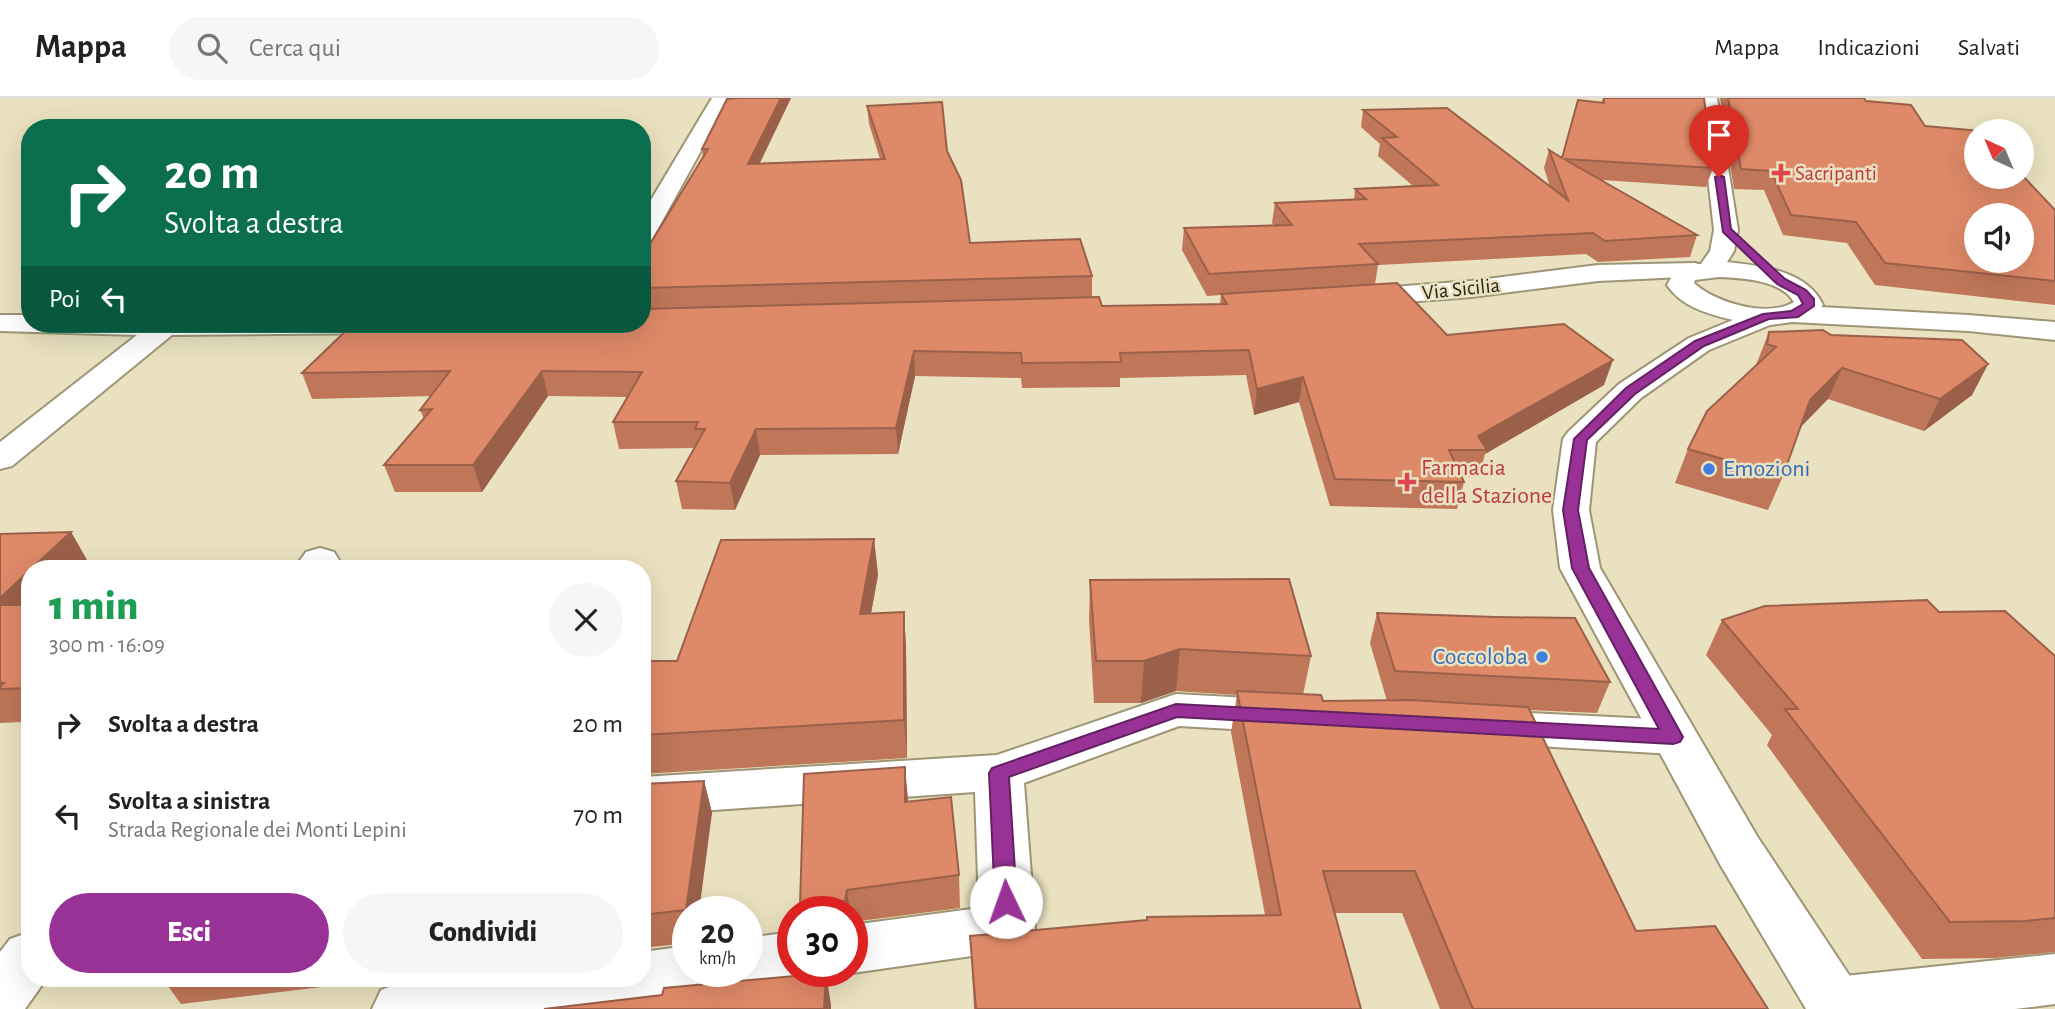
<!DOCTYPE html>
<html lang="it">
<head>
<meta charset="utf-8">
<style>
  body { margin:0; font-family:"Alegreya Sans",sans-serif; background:#f6f6f6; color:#222; height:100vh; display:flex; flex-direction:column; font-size:26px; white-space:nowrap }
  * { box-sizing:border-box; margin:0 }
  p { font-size:23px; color:#767676 }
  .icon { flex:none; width:38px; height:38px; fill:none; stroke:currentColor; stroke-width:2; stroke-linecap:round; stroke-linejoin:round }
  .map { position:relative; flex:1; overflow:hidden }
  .side { position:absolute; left:21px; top:462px; width:630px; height:427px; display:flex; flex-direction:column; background:#fff; border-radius:28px; box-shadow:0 7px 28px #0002 }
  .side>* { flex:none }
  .guide { position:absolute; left:21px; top:21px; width:630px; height:214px; border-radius:28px; box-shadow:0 7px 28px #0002; background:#0b6e4f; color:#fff; overflow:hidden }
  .needle { width:46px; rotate:316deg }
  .buttons { position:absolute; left:1964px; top:21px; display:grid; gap:14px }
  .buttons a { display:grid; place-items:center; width:70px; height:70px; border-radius:50%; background:#fff; box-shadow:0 7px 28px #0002; font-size:35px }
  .speed { position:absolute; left:672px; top:798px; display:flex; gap:14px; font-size:35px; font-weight:700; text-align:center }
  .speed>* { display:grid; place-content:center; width:91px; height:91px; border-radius:50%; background:#fff; box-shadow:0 7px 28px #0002; line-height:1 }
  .speed small { font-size:18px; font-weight:400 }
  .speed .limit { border:10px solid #d22; background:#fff; color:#111 }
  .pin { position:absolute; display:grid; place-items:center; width:60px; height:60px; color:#fff; margin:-72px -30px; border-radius:50% 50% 50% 0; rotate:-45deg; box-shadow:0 0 7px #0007 }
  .pin .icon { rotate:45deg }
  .me { position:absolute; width:77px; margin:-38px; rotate:357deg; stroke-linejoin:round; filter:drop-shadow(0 0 5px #0008) }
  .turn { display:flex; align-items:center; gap:24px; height:147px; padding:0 28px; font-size:32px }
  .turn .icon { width:91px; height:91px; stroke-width:2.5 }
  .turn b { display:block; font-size:49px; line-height:60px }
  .then { display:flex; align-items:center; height:66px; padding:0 28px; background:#0003; gap:14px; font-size:26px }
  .round { display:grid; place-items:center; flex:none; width:74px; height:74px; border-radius:37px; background:#f6f6f6 }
  .summary { display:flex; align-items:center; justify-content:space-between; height:119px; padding:0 28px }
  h1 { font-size:42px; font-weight:800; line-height:52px; color:#1e9e55 }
  .button { display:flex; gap:14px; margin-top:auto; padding:14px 28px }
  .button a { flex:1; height:80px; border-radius:42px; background:#993296; color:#fff; font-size:28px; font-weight:800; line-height:80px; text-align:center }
  .button a+a { background:#f6f6f6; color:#222 }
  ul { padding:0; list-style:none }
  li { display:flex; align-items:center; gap:21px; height:91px; padding:0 28px }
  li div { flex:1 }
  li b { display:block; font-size:26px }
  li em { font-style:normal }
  header { display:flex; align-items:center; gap:42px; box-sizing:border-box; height:98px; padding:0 35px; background:#fff; border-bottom:2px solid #e0e0e0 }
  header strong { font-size:33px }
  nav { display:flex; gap:38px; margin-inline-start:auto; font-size:24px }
  .search { width:490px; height:63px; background:#f6f6f6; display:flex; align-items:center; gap:18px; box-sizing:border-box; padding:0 24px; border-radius:38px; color:#767676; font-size:26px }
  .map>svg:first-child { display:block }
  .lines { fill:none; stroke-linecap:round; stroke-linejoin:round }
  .street-casing { stroke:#9d9576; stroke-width:4 }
  .secondary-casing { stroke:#9d9576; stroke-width:4 }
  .street { fill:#fff; fill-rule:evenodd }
  .secondary { fill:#fff; fill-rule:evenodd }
  .wall { fill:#bf7659 }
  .shaded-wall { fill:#9b6049 }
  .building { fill:#de8968; stroke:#9b6049; stroke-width:2; fill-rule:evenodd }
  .route { fill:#993296; stroke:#632062; stroke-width:2 }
  .health-dot { fill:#e0444e; stroke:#e9e1bf; stroke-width:2.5 }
  .shop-dot { fill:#3f7fe0; stroke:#e9e1bf; stroke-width:2.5 }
  .labels { text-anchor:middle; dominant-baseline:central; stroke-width:5; stroke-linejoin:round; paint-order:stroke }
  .far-health-label { font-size:21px; fill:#be3a42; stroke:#e9e1bf; text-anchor:start }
  .far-street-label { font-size:21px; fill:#272417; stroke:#e9e1bf }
  .health-label { font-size:24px; fill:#be3a42; stroke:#e9e1bf; text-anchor:start }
  .shop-label { font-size:24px; fill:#366cbe; stroke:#e9e1bf; text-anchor:start }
</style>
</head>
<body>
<header>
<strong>Mappa</strong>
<div class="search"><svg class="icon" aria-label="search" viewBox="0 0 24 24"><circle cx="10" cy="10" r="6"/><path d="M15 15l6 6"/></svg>Cerca qui</div>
<nav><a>Mappa</a><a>Indicazioni</a><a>Salvati</a></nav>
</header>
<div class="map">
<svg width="2055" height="911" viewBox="0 0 2055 911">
  <rect width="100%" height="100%" fill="#e9e1bf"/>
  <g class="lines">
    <defs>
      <path id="street" d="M 712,0 L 730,0 L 654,138 L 651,143 L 642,145 L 642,117 Z
        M 1695,165 L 1704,168 L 1708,173 L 1704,178 L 1598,183 L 1471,199 L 1354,208 L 1344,206 L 1341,200 L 1344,194 L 1354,192 L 1471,183 L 1598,167 Z
        M 0,217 L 30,217 L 30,226 L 513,226 L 509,232 L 499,234 L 172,237 L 12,368 L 0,371 L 0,344 L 137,237 L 0,233 Z
        M 320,450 L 334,454 L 339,462 L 333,471 L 294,471 L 306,454 Z
        M 1176,596 L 1286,602 L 1302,607 L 1309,618 L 1302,629 L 1286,634 L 1179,628 L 1024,685 L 1035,830 L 1027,847 L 1007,853 L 852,875 L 846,873 L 852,873 L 852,827 L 979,810 L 975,694 L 642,717 L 642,679 L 997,657 Z
        M 1486,613 L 1673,622 L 1690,627 L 1696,639 L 1690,651 L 1673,656 L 1486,645 L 1470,641 L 1463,629 L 1470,617 Z
        M 30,834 L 30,880 L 47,880 L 25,911 L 0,911 L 0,854 L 10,841 Z
        M 793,834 L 793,873 L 815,873 L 813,876 C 785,887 756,893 727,883 L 722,873 L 747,873 L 747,840 Z
        M 688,848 L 688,873 L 717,873 L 708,891 L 688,898 L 592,911 L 372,911 L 381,892 L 402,884 L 433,880 L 642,880 L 642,854 Z
        M 2055,856 L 2055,906 L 2015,911 L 1808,911 L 1806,905 L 1814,886 L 1835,879 Z"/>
      <path id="secondary" d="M 1699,0 L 1717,0 L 1738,132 L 1734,153 L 1727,164 C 1761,168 1807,172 1823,207 L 1821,209 L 1968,217 L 2055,224 L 2055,242 L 1968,233 L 1792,224 L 1770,227 L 1709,252 L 1641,300 L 1596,344 L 1589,412 L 1600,470 L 1757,738 L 1859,892 L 1868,911 L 1806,911 L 1721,768 L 1560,470 L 1553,412 L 1563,341 L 1568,334 L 1619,286 L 1689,240 L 1733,222 C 1708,216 1682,209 1667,187 L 1676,171 L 1701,166 L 1710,153 L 1714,132 ZM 1719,179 C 1743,180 1781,182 1794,204 C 1768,220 1715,205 1694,185 L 1695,182 Z"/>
    </defs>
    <use href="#street" class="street-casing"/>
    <use href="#secondary" class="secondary-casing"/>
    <use href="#street" class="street"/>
    <use href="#secondary" class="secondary"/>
  </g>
  <path class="wall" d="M 739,0 L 791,0 L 760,65 L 880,61 L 869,26 L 867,8 L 947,53 L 970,145 L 1092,178 L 1092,199 L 1102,208 L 1220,206 L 1221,197 L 1207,198 L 1182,152 L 1184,130 L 1274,127 L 1272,125 L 1275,105 L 1354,102 L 1355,91 L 1413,88 L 1378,58 L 1380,46 L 1361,29 L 1363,12 L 1550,89 L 1544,70 L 1549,52 L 1562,60 L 1601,5 L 1603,0 L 1704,0 L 1713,70 L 1706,89 L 1602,82 L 1697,137 L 1690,159 L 1598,164 L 1586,156 L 1378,167 L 1375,186 L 1447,237 L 1604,287 L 1485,356 L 1479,379 L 1462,379 L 1464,384 L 1457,411 L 1330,408 L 1299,304 L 1254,317 L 1246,277 L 1120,280 L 1120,289 L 1022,290 L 1021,280 L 915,278 L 898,356 L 760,357 L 735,412 L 682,411 L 676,383 L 694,350 L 619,351 L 613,324 L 628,299 L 548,298 L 482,394 L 395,394 L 384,367 L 424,321 L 420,312 L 431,298 L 312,301 L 302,275 L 642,226 L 642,159 L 703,59 L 702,51 Z
    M 1720,0 L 1864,0 L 1866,3 L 1925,28 L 2055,112 L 2055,207 L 1875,187 L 1847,145 L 1783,137 L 1764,92 L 1734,91 Z
    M 1769,234 L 1831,237 L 1988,266 L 1972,297 L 1924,333 L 1828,301 L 1800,329 L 1783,378 L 1768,412 L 1675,385 L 1688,351 L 1756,267 Z
    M 71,434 L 92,471 L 30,471 L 30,630 L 26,630 L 22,624 L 0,625 L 0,436 Z
    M 874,441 L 878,477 L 871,515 L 904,514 L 906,550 L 907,660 L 642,676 L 642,563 L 677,563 Z
    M 1090,482 L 1311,558 L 1303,597 L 1323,603 L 1387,603 L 1370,545 L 1377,515 L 1610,584 L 1597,615 L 1529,612 L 1636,833 L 1768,911 L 1440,911 L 1402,815 L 1335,815 L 1361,911 L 974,911 L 970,838 L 1147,822 L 1147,819 L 1265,817 L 1231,634 L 1237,597 L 1176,593 L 1141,605 L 1094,605 L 1089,523 Z
    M 1939,514 L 2055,558 L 2055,854 L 1995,860 L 1922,861 L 1767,647 L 1772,637 L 1706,557 L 1722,522 Z
    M 704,683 L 712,715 L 688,814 L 688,845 L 642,850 L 642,686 Z
    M 908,704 L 959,777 L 960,810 L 852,824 L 852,814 L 801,814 L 800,808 Z
    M 162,880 L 364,880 L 363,884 L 181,906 Z"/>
  <path class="shaded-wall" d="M 781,0 L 791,0 L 750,85 L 748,66 Z
    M 914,253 L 915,278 L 898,356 L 896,330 Z
    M 1613,262 L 1604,287 L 1485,356 L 1487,352 L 1478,338 Z
    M 1988,266 L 1972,297 L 1924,333 L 1940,301 Z
    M 1842,270 L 1828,301 L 1796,334 L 1810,302 Z
    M 542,273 L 548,298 L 482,394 L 473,367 Z
    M 1303,279 L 1299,304 L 1254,317 L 1257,291 Z
    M 756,331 L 760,357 L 735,412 L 730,385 Z
    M 71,434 L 92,471 L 31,471 Z
    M 874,441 L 878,477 L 864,553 L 860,516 Z
    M 30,472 L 30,532 L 0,521 L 0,500 Z
    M 904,514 L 906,550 L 907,660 L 904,622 Z
    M 1180,551 L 1176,593 L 1141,605 L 1144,563 Z
    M 905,669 L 908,701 L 908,736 L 905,704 Z
    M 704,683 L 712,715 L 699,814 L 688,814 L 688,818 L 686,812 Z
    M 847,792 L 850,814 L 846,814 L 845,803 Z
    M 826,875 L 831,907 L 831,911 L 824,911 Z"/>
  <path class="building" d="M 739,0 L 781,0 L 748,66 L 885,61 L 867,8 L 942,4 L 947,53 L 961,82 L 970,145 L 1080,141 L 1092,178 L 642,190 L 642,159 L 708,51 L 702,51 L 727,1 Z
    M 1604,0 L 1704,0 L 1713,70 L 1564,61 L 1697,137 L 1605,143 L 1593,135 L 1359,146 L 1378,166 L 1209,176 L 1184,130 L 1292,127 L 1275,105 L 1366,101 L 1355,91 L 1438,87 L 1382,40 L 1397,39 L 1363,12 L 1447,10 L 1568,102 L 1549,52 L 1562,60 L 1578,2 L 1604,5 Z
    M 1728,0 L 1864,0 L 1866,3 L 1911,7 L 1925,28 L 1981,33 L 1976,33 L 1976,79 L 2021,79 L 2021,76 L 2055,112 L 2055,183 L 1885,165 L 1856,124 L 1791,117 L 1771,73 L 1741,71 ZM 1976,117 L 2021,117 L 2021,163 L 1976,163 Z
    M 1397,185 L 1447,237 L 1564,226 L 1613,262 L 1478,338 L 1487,352 L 1449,352 L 1464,384 L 1335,381 L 1303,279 L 1257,291 L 1249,252 L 1120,255 L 1121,264 L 1022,265 L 1021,255 L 914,253 L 896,330 L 756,331 L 730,385 L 676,383 L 705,331 L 695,331 L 698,324 L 613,324 L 642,274 L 542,273 L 473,367 L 384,367 L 432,311 L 420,312 L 450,273 L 302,275 L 353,226 L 642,226 L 642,211 L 1099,199 L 1102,208 L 1227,206 L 1221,196 Z
    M 1823,232 L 1831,237 L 1962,242 L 1988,266 L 1940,301 L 1842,270 L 1810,302 L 1783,378 L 1688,351 L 1707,313 L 1776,249 L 1767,246 L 1769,234 Z
    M 71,434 L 31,471 L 30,471 L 30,472 L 0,500 L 0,436 Z
    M 874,441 L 860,516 L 904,514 L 904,622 L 642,637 L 642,563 L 677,563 L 721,442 Z
    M 1289,481 L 1311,558 L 1180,551 L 1144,563 L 1096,563 L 1090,482 Z
    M 1927,502 L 1939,514 L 2005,513 L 2055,558 L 2055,820 L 2025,823 L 1950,824 L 1785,611 L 1798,611 L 1722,522 L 1765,508 Z
    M 0,507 L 30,507 L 30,590 L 0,591 L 0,589 L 4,585 L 0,585 Z
    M 1377,515 L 1496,519 L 1575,520 L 1610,584 L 1395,573 Z
    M 1237,593 L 1321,597 L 1323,603 L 1410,602 L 1528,609 L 1636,833 L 1715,828 L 1768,911 L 1473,911 L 1415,773 L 1323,773 L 1361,911 L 976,911 L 970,838 L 1147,822 L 1147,819 L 1281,817 Z
    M 905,669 L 905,704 L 951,699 L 959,777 L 847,792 L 845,803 L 800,808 L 804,676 Z
    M 704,683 L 686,812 L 642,817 L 642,686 Z
    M 826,875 L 824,911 L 544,911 L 662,897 L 664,890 Z"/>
  <path class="route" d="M 1719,77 L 1724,79 L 1731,131 L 1785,181 L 1806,192 L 1814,201 L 1814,208 L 1798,219 L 1769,221 L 1704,248 L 1635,296 L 1587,342 L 1578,412 L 1589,470 L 1683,639 L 1680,644 L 1673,646 L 1177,619 L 1009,679 L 1017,804 L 1014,811 L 1006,814 L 998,811 L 995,804 L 989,675 L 992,670 L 1176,606 L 1659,631 L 1572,470 L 1563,412 L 1574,341 L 1626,290 L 1695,243 L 1763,216 L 1791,213 L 1803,206 L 1798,197 L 1777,186 L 1723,134 L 1715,79 Z"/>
  <g class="health-dot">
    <path d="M1777.5 64.5h7v7h7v7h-7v7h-7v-7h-7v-7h7z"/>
    <path d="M1403.5 373.5h7v7h7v7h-7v7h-7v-7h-7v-7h7z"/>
  </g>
  <g class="shop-dot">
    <circle cx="1709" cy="371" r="7"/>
    <circle cx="1542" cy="559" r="7"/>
  </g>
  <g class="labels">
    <g class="far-health-label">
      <text x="1795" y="75">Sacripanti</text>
    </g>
    <g class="far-street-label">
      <text transform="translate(1461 191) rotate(-6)">Via Sicilia</text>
    </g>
    <g class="health-label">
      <text x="1421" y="370">Farmacia<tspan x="1421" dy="28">della Stazione</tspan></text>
    </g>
    <g class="shop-label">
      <text x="1723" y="371">Emozioni</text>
      <text x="1528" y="559" text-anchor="end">Coccoloba</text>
    </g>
  </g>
</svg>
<div class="buttons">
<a><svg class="needle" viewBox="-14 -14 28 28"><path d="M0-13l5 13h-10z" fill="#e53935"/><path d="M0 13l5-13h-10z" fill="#767676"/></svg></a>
<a><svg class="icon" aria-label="sound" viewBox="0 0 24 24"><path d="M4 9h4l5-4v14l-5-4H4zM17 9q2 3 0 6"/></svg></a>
</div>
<div class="speed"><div>20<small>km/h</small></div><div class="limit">30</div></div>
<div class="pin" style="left:1719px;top:79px;background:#d93025"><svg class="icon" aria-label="arrive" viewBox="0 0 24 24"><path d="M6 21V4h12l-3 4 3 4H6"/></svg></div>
<svg class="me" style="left:1006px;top:804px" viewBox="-20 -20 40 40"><circle r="19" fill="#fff"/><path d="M0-13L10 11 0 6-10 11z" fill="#993296"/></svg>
<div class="guide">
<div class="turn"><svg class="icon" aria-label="right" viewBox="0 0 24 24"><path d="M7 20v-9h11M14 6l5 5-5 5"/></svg><div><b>20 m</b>Svolta a destra</div></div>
<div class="then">Poi<svg class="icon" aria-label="left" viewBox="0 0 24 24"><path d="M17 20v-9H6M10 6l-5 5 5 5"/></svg></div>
</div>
<section class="side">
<div class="summary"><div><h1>1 min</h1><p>300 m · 16:09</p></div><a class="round"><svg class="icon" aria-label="close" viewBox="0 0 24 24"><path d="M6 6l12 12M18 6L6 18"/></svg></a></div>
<ul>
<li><svg class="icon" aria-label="right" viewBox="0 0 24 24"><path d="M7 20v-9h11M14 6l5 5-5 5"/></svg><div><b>Svolta a destra</b></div><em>20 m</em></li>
<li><svg class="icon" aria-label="left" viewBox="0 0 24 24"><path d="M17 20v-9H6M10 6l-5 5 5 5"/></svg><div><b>Svolta a sinistra</b><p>Strada Regionale dei Monti Lepini</p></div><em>70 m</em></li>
</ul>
<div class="button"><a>Esci</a><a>Condividi</a></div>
</section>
</div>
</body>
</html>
